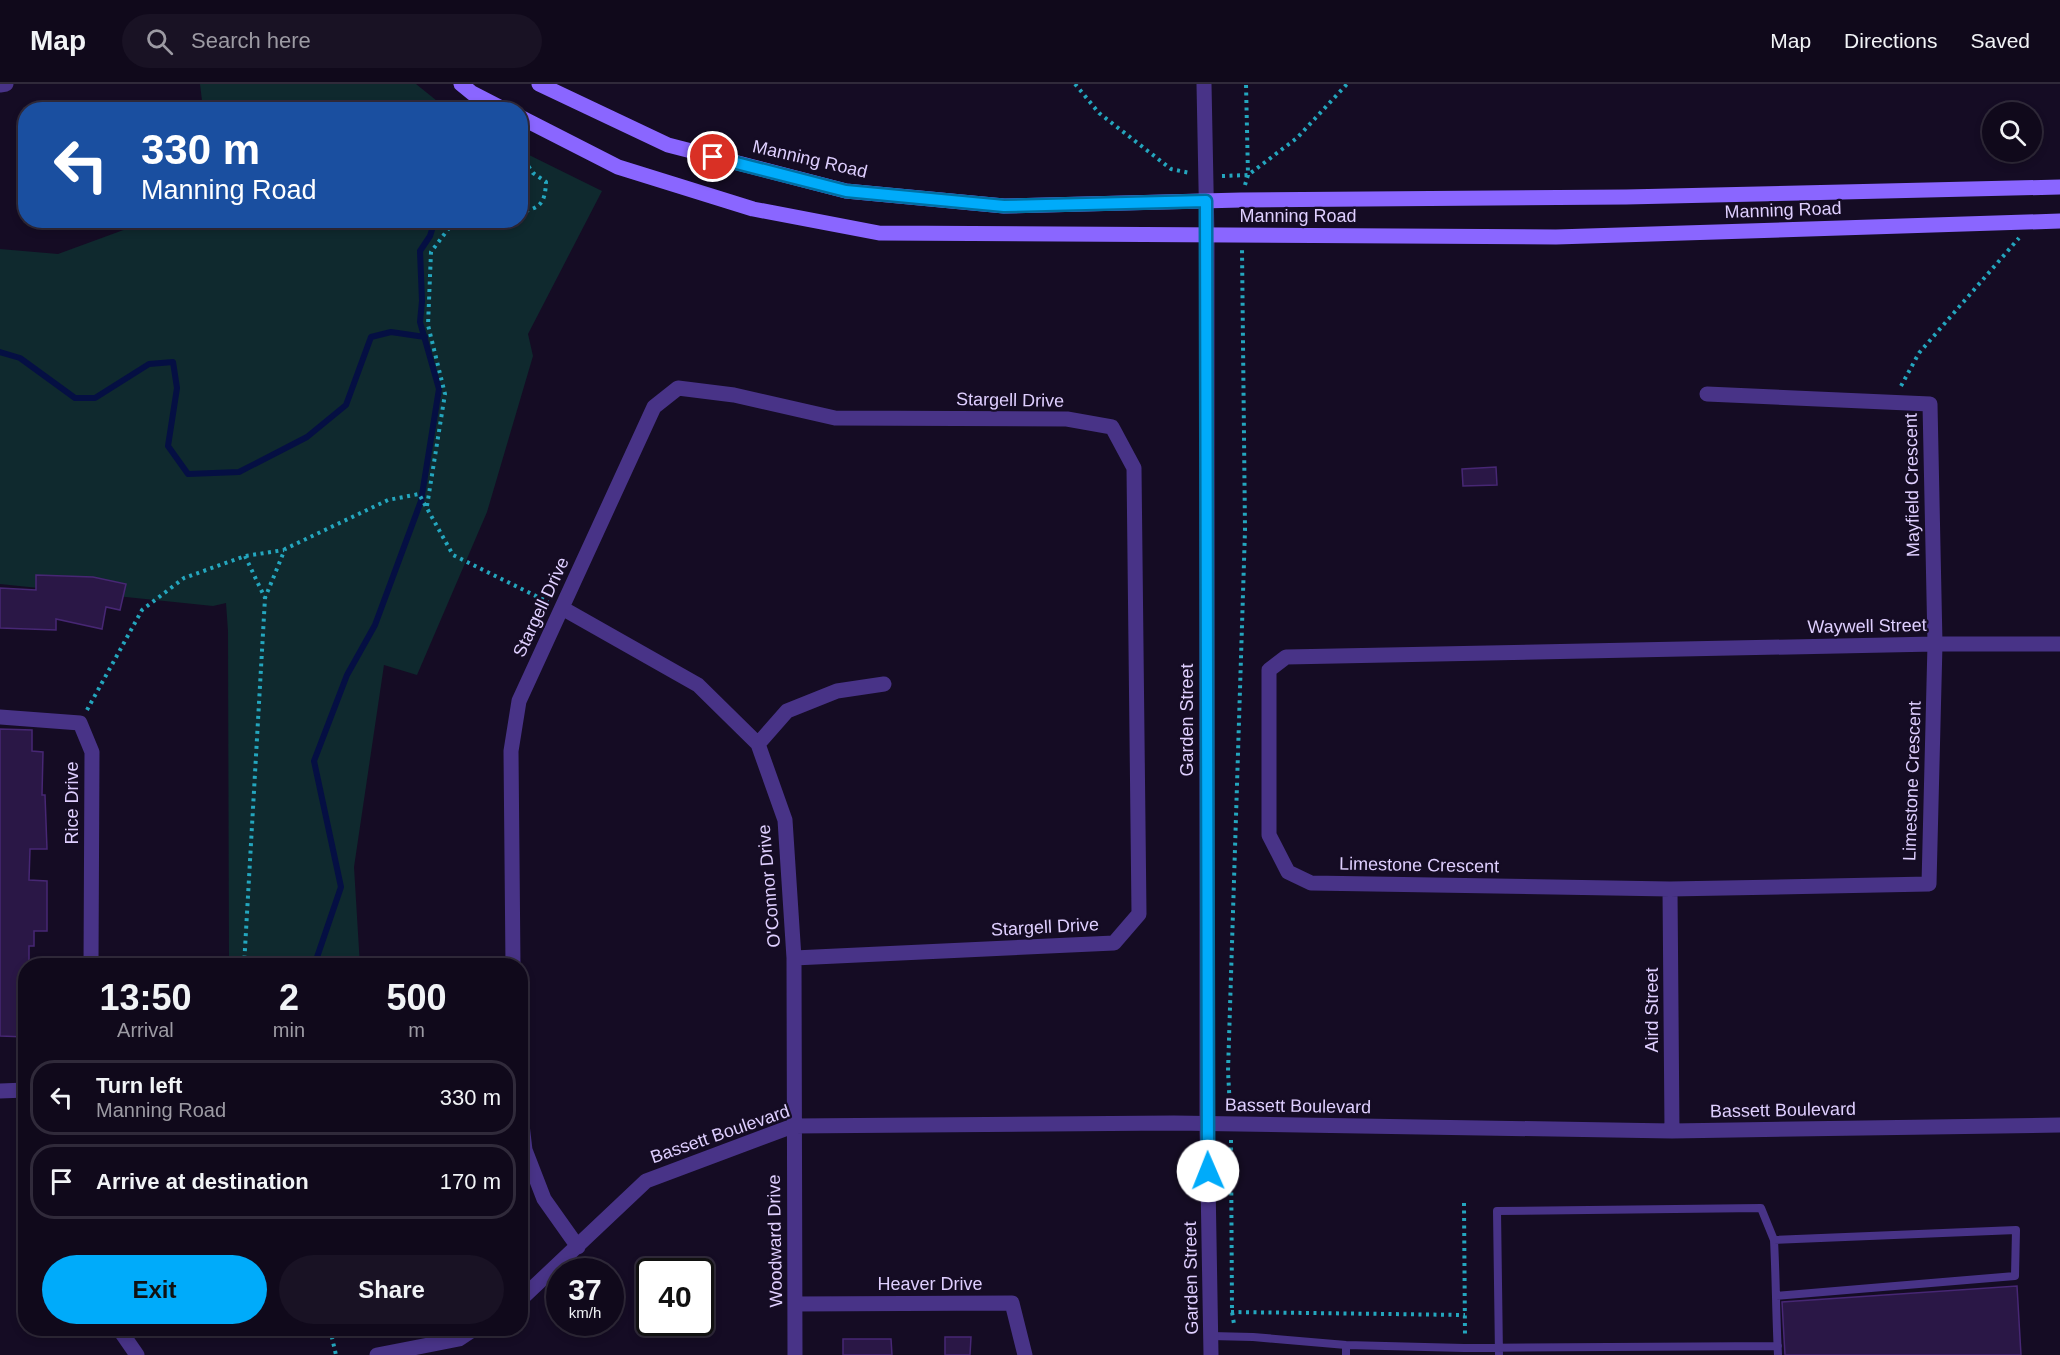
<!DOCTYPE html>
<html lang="en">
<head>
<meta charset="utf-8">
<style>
  body { margin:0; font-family:Arial,sans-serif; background:#191224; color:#f1f3f6; height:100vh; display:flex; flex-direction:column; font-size:22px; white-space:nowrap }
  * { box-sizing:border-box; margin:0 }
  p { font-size:20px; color:#9c9aa3 }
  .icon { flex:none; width:33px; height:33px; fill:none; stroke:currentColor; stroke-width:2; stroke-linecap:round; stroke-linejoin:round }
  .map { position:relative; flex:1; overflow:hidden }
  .side { position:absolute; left:18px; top:874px; width:510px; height:378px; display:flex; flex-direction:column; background:#10091b; border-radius:24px; box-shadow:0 3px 9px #0003,0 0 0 2px #302a3a }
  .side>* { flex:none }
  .hud { position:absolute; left:18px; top:18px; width:510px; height:126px; border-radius:24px; box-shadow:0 3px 9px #0003,0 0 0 2px #302a3a; background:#1a4fa0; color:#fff; overflow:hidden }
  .buttons { position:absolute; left:1982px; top:18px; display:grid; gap:12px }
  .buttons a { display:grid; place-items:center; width:60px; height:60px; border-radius:50%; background:#10091b; box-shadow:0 3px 9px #0003,0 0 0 2px #302a3a; font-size:30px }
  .speed { position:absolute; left:546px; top:1174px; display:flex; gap:12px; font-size:30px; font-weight:700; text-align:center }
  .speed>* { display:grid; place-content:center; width:78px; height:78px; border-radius:50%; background:#10091b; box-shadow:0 3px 9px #0003,0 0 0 2px #302a3a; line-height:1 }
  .speed small { font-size:15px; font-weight:400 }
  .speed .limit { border:3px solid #111; border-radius:9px; background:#fff; color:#111 }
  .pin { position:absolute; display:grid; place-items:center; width:51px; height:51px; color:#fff; margin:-26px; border:3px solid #fff; border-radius:50%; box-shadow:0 2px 6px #0007 }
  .me { position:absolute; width:66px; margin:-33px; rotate:359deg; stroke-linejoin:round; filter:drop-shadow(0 0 4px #0008) }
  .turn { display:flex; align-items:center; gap:21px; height:126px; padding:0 24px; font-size:27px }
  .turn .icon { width:78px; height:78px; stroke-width:2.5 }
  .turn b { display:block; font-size:42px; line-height:51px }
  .eta { display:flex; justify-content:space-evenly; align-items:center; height:102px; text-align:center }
  .eta b { font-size:36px; font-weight:800; line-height:42px }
  .primary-button { display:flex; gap:12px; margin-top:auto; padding:12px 24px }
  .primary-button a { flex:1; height:69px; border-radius:36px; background:#00abfa; color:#111; font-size:24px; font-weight:800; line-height:69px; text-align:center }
  .primary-button a+a { background:#191224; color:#f1f3f6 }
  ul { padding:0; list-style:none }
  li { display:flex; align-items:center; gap:18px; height:75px; margin:0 12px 9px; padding:0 12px; border:3px solid #302a3a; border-radius:24px }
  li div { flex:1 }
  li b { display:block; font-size:22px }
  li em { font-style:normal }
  header { display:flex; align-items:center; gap:36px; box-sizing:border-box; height:84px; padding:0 30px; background:#10091b; border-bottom:2px solid #302a3a }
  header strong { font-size:28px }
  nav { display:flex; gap:33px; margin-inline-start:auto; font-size:21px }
  .search { width:420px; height:54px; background:#191224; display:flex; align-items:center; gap:15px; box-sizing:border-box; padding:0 21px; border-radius:33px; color:#9c9aa3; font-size:22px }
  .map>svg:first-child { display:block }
  .green { fill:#0f292e }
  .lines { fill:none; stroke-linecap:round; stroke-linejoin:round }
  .stream { stroke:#050f43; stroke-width:6 }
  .building { fill:#2a1746; stroke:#472774; stroke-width:1.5 }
  .path { stroke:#24a6be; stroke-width:4; stroke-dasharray:3 4.5; stroke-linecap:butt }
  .service { stroke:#483387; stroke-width:8 }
  .minor { stroke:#483387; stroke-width:15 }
  .tertiary { stroke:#483387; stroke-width:15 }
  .secondary { stroke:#8a66ff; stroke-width:15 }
  .route-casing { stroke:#006fa2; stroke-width:15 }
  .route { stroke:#00abfa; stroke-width:10 }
  .labels { text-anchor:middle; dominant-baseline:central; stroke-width:4.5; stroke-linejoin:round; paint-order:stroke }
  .street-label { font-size:18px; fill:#dfcfff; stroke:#150c24 }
</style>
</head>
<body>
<header>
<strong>Map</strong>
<div class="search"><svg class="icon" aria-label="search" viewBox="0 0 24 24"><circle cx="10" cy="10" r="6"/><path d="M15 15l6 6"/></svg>Search here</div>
<nav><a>Map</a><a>Directions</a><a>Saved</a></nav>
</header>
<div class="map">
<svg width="2060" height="1271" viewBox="0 0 2060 1271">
  <rect width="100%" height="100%" fill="#150c24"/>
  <path class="green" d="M 200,0 L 416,0 L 447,25 L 203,25 Z
    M 521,67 L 602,107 L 528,250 L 533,272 L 487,428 L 417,591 L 384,581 L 354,783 L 360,882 L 229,882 L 228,547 L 226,519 L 213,522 L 0,500 L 0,165 L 58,170 L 148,137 L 520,136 Z"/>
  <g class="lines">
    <path class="stream" d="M 0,268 L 20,274 L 75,314 L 95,314 L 149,280 L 173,278 L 177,304 L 168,362 L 188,390 L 239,388 L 307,353 L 346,321 L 371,253 L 391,248 L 425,253
      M 314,882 L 341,803 L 314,677 L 347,591 L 375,541 L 421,417 L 439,305 L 420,238 L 422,217 L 420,167 L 430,152 L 435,136"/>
  </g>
  <path class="building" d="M 1496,383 L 1497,401 L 1463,402 L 1462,385 Z
    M 36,491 L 93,493 L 126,500 L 120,526 L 106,523 L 102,545 L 56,535 L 56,546 L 0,544 L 0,504 L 36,506 Z
    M 0,645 L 32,646 L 32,667 L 43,668 L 42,711 L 45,711 L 47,765 L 30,765 L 29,796 L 47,797 L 47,847 L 34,847 L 34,862 L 29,862 L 29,882 L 26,882 L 26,953 L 0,952 Z
    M 2017,1202 L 2021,1271 L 1785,1271 L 1782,1218 Z
    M 945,1253 L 971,1253 L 970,1271 L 945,1271 Z
    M 843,1255 L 891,1255 L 892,1271 L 843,1271 Z"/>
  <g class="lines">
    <path class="path" d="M 1075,0 L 1099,29 L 1171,85 L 1190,89
      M 520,70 L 533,89 L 546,98 C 545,119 541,124 520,128
      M 1222,92 L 1248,91 L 1297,54 L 1347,0
      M 1245,101 L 1248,91 L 1246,0
      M 1901,302 L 1919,269 L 2019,154
      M 427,422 L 445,310 L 428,241 L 431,168 L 449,144 L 484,136
      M 245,472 L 265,514
      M 87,626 L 142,526 L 184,494 L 245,472 L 284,466
      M 244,882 L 265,514 L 285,465 L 388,416 L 419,410 L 453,471 L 548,518
      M 1230,1024 L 1228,987 L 1245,446 L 1242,165
      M 1231,1056 L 1232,1228 L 1234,1240
      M 1464,1119 L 1465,1252
      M 1231,1228 L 1465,1231
      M 330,1245 L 336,1271"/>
    <path class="service" d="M 1776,1212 L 2015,1192 L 2016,1146 L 1774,1156 C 1776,1194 1776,1233 1778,1271
      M 1211,1252 L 1253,1253 L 1346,1261 L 1464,1264 L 1778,1262
      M 1346,1261 L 1346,1271
      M 1499,1271 L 1497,1127 L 1761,1124 L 1774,1156"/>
    <path class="minor" d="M 0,1 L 6,0
      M 1707,310 L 1930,320 L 1935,560 L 1929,800 L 1670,805 L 1311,799 L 1288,788 L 1269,751 L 1269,586 L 1286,573 L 1935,560 L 2060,560
      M 562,524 L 698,601 L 758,660 L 785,736 L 794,874 L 795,1271
      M 0,633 L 80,639 L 92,668 L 91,882
      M 758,660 L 787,627 L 837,607 L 884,600
      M 1670,805 L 1672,1047
      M 513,882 L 511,667 L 519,617 L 654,323 L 678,304 L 734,311 L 835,334 L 1067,335 L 1112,343 L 1134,384 L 1139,830 L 1114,859 L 794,874
      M 0,1007 L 26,1006
      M 520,1023 L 525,1066 L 544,1115 L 578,1163
      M 520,1216 L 646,1097 L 793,1042 L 1174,1039 L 1672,1047 L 2060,1041
      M 795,1220 L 1012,1219 L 1025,1271
      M 119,1245 L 137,1271
      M 377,1271 L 459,1255 L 474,1245"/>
    <path class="tertiary" d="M 1204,0 L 1207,152 L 1207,1040 L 1211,1271"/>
    <path class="secondary" d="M 461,0 L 472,9 L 505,26
      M 539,0 L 668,61 L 846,107 L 1004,122 L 1241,116 L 1626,113 L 2060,103
      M 520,33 L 618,83 L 753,125 L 879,149 L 1556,153 L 2060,137"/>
  </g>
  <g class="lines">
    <defs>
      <path id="route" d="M 713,73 L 846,107 L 1004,122 L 1206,117 L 1208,1087"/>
    </defs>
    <use href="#route" class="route-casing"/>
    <use href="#route" class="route"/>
  </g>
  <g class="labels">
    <g class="street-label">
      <text transform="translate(810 75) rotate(13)">Manning Road</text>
      <text transform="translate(1783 126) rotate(-2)">Manning Road</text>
      <text x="1298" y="132">Manning Road</text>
      <text transform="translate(1010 316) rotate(1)">Stargell Drive</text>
      <text transform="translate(1912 401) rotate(-91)">Mayfield Crescent</text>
      <text transform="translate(541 523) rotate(-65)">Stargell Drive</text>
      <text transform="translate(1867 542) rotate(-1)">Waywell Street</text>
      <text transform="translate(1187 636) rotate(-90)">Garden Street</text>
      <text transform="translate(1912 697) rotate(-88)">Limestone Crescent</text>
      <text transform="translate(72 719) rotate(-90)">Rice Drive</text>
      <text transform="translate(1419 781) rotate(1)">Limestone Crescent</text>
      <text transform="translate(769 802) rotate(-95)">O'Connor Drive</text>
      <text transform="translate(1045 843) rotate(-3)">Stargell Drive</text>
      <text transform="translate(1652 926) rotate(-90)">Aird Street</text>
      <text transform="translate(1298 1022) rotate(1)">Bassett Boulevard</text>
      <text transform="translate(1783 1026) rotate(-1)">Bassett Boulevard</text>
      <text transform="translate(720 1050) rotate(-19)">Bassett Boulevard</text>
      <text transform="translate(775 1157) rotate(-91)">Woodward Drive</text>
      <text transform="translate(1191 1194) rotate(-91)">Garden Street</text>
      <text x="930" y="1200">Heaver Drive</text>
    </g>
  </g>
</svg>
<div class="buttons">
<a><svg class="icon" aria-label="search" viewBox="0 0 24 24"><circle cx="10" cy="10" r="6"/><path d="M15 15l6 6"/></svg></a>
</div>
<div class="speed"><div>37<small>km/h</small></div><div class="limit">40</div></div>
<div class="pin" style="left:713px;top:73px;background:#d93025"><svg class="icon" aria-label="arrive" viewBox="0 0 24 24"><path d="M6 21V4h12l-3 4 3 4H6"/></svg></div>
<svg class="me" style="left:1208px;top:1087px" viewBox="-20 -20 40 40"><circle r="19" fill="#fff"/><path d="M0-13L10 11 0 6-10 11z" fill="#00abfa"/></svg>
<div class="hud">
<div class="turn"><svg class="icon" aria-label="left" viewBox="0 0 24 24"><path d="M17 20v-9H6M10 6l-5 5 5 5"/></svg><div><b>330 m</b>Manning Road</div></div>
</div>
<section class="side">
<div class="eta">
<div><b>13:50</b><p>Arrival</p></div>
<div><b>2</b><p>min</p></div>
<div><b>500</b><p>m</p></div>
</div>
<ul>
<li><svg class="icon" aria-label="left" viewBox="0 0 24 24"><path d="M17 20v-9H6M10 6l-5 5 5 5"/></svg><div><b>Turn left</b><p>Manning Road</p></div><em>330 m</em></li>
<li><svg class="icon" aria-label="arrive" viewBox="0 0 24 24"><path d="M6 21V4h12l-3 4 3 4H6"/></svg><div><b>Arrive at destination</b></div><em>170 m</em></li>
</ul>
<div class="primary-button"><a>Exit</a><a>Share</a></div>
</section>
</div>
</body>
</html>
